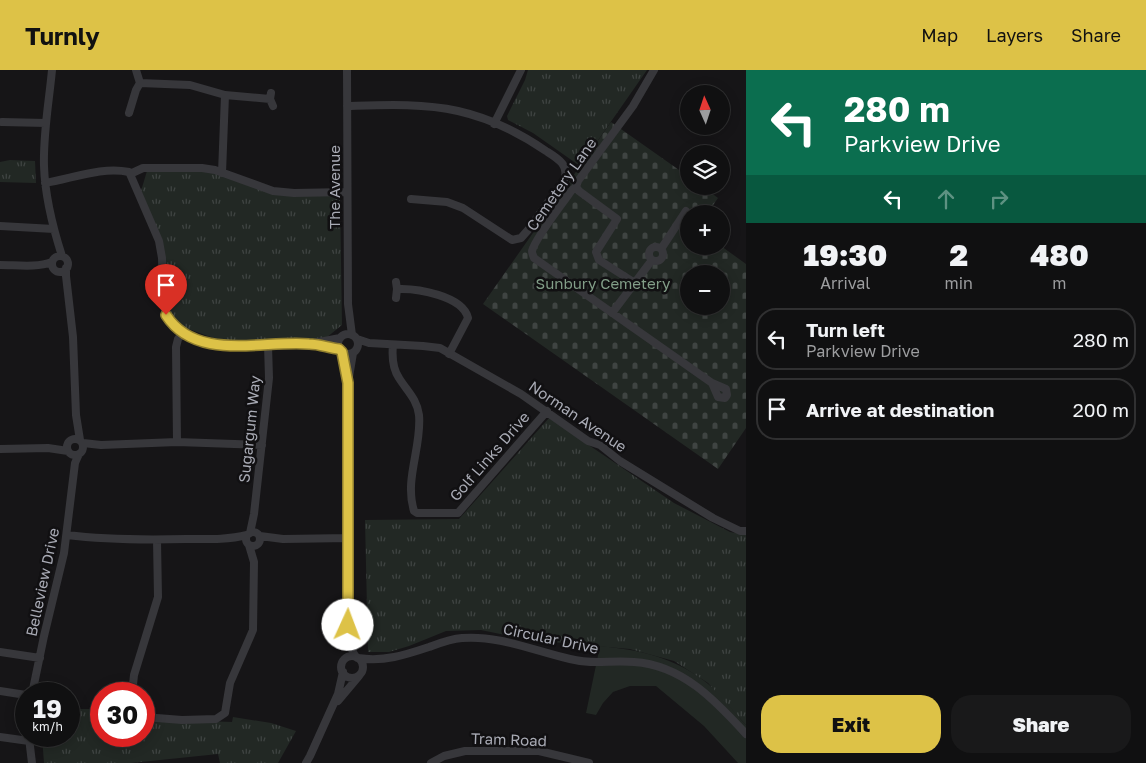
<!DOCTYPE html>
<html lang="en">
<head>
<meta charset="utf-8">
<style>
  body { margin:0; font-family:"Golos Text",sans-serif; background:#19191a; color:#f1f3f6; height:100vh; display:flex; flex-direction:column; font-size:19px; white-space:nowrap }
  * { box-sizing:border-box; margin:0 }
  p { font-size:16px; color:#9c9d9f }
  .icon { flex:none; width:28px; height:28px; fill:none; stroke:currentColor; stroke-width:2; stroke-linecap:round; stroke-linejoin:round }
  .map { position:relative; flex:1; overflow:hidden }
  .sheet { display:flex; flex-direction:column; background:#101011; width:400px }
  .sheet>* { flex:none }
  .guide { background:#0b6e4f; color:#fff; overflow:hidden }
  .needle { width:32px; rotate:357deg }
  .buttons { position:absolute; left:680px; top:15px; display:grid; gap:10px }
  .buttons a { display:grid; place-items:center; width:50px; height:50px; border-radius:50%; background:#101011; box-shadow:0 2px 12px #0003,0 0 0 1px #303031; font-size:25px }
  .speed { position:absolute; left:15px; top:612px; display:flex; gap:10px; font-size:25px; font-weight:700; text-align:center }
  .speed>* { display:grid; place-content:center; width:65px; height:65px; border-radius:50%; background:#101011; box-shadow:0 2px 12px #0003,0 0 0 1px #303031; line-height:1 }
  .speed small { font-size:12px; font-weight:400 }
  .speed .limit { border:8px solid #d22; background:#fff; color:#111 }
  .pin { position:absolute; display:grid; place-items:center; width:42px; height:42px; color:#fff; margin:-51px -21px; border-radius:50% 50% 50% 0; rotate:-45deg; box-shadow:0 0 5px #0007 }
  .pin .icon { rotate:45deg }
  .me { position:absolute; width:55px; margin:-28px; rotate:2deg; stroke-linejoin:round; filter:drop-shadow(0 0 4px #0008) }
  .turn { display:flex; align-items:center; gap:18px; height:105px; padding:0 15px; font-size:22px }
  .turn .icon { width:65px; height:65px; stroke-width:2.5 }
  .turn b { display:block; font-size:35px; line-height:42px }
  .lanes { display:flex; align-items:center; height:48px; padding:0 15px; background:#0003; justify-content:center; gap:25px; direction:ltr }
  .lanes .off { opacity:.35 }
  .eta { display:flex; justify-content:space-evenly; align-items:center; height:85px; text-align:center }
  .eta b { font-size:30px; font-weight:800; line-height:35px }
  .primary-button { display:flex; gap:10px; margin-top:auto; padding:10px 15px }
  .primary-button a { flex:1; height:58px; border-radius:20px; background:#ddc247; color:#111; font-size:20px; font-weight:800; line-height:58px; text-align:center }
  .primary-button a+a { background:#19191a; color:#f1f3f6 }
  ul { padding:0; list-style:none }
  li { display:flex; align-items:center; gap:15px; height:62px; margin:0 10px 8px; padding:0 5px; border:2px solid #303031; border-radius:20px }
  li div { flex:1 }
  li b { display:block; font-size:19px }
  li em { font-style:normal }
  header { display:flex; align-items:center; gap:30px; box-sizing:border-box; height:70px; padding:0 25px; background:#ddc247; color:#111 }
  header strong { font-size:24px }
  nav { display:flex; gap:28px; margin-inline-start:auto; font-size:18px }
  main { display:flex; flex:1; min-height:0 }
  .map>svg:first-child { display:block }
  .green { fill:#222824 }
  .cemetery { fill:url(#cemetery-stones); fill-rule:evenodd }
  .park { fill:url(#park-tufts) }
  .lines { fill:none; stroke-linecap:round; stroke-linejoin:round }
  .street { stroke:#37373b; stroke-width:8 }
  .route-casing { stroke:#907e2e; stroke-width:12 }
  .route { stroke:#ddc247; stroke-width:9 }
  .labels { text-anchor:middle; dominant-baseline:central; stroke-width:5; stroke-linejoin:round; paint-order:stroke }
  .street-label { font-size:15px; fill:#a9abb5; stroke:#111012 }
  .park-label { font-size:15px; fill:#829e88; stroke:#111012 }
</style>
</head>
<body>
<header>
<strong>Turnly</strong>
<nav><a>Map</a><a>Layers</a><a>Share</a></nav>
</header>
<main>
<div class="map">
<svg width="746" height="693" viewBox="0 0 746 693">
  <defs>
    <pattern id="cemetery-stones" width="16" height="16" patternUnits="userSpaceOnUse" patternTransform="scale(1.25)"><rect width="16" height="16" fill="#222824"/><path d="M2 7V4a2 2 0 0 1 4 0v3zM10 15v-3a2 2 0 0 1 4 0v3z" fill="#3f4442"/></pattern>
    <pattern id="park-tufts" width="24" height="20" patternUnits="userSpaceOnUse" patternTransform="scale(1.25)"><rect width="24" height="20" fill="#222824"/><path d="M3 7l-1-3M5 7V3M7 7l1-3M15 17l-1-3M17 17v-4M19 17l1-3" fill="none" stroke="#3f4442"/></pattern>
  </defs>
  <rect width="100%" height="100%" fill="#161517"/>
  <path class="green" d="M 600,576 C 640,580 674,587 707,613 C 721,624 733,641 746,655 L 746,693 L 738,693 L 704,656 L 656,616 L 630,616 L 613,622 L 603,633 L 596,645 L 586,643 Z"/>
  <path class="cemetery" d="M 611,52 L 689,107 L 689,116 L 702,116 L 718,128 L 707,144 L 689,144 L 689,176 L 721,176 L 746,194 L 746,358 L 718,399 L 483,234 ZM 689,204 L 721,204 L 721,236 L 689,236 Z"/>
  <path class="park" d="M 528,0 L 647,0 L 580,96 L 533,63 L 508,50 L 507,46 L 525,10 Z
    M 10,90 L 35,91 L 36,113 L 0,112 L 0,92 Z
    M 204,100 L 270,121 L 340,126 L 342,255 L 321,272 L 219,270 L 177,255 L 165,230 L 160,174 L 141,121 L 147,101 Z
    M 549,348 L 674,433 L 730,462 L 746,465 L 746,655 L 708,613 L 674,591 L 630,579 L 529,570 L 481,560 L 446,561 L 409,576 L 389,582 L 368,582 L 365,450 L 459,449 Z
    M 69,639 L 101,639 L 101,666 L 144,666 L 144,649 L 232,652 L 233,647 L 271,653 L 296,661 L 278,693 L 220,693 L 218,684 L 131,693 L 44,693 L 42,666 L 69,666 Z"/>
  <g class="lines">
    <path class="street" d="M 52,0 C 49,32 43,64 44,96 C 45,126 53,158 62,186
      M 347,0 L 348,234 L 352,265
      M 654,0 L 633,36 L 578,111 L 576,117 L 572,120 C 564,131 534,170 532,181 C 532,184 533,185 534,188 L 712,313 L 726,319 L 727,325 L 725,328 L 718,327 L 712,313
      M 140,13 L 190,15 L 225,25 L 270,29
      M 271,23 L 270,29 L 273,36
      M 347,36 C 383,35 422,33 458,41 C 489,48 520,63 546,81 C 557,88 570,95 564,110 L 528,160 L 521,168 L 512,170 L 463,138 L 447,132 L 411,129
      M 129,43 L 136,20 L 140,13 L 136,0
      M 2,52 L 46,53
      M 494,54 L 521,0
      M 222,103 L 225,25
      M 130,104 L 159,171 L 162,188 L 163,230 L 166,245 L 172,255 L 182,264 L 198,270 L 218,275 L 237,275 L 309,274 L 340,268
      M 130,104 L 143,98 L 202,98 L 215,100 L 273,121 L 294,123 L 347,122
      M 45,113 C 71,109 102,96 129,102 L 130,104
      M 576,117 L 579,121 L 617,149 L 596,182 L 599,190 L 635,213
      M 0,156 L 54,159
      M649 184a7 7 0 1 1 14 0a7 7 0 1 1-14 0Z
      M 661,179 L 686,141
      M52 194a8 8 0 1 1 16 0a8 8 0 1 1-16 0Z
      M 0,195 C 17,195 36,198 52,192
      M 66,198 L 66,206 L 73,267 L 76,345 L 80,370
      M 396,212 L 397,219 L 396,228
      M 397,219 C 417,218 463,226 468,248 L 449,284
      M 612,243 L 652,190
      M338 274a10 10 0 1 1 20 0a10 10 0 1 1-20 0Z
      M 357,269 L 369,273 L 423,276 L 440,278 L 521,324 L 588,371 L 600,375 L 620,391 L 713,448 L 740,461 L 746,461
      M 314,275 L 339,279
      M 393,275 C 392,285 393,299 399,308 C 407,321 417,329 419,345 C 422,377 404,409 414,441 L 417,443 L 458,443 L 547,341
      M 353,283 L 348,313 L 349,544 C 350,558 347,575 356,587
      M67 377a8 8 0 1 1 16 0a8 8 0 1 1-16 0Z
      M 177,372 L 176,277 L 178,269 L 182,264
      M 83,373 L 101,375 L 177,372 L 262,375
      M 0,379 L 48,378 L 68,381
      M246 469a7 7 0 1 1 14 0a7 7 0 1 1-14 0Z
      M 250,463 L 254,444 L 269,308 L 268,275
      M 67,465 C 107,470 145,470 186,469 C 206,469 227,470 247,465
      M 260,466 L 283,469 L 349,468
      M 0,582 L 40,588
      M341 597a11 11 0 1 1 22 0a11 11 0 1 1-22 0Z
      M 358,588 C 384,592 405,585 429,577 C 440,573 450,569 462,568 C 499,565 534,581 570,589 C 594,595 610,590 634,592 C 682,595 715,630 746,664
      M 0,621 L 26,625
      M 32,624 L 44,566 L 64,483 L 75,393 L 79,384
      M 132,624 L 134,605 L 158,527 L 157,470
      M 338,631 L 359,606
      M 144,647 L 182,650 L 216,649 L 225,643 L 230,613 L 253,560 L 254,492 L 249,475
      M 0,667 L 29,671
      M 29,668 L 32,693
      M 306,693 L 310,686 L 338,624 L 343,602
      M 431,693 L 444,686 L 465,681 L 539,681 L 589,693"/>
  </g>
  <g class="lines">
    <defs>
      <path id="route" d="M 166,245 C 196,292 262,270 309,274 C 319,274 329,278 339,279 L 342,282 L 348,313 L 348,555"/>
    </defs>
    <use href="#route" class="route-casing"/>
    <use href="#route" class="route"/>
  </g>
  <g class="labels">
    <g class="street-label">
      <text transform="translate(561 114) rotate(-55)">Cemetery Lane</text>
      <text transform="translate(334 117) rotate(-90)">The Avenue</text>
      <text transform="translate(578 346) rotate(34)">Norman Avenue</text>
      <text transform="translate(249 359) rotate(-84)">Sugargum Way</text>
      <text transform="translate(489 386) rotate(-49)">Golf Links Drive</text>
      <text transform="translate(42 512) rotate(-78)">Belleview Drive</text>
      <text transform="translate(551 568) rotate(12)">Circular Drive</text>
      <text transform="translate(509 669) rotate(2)">Tram Road</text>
    </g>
    <g class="park-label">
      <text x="603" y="213">Sunbury Cemetery</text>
    </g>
  </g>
</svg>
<div class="buttons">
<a><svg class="needle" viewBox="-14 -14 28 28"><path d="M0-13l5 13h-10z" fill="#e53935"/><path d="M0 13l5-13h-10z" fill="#9c9d9f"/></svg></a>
<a><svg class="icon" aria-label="layers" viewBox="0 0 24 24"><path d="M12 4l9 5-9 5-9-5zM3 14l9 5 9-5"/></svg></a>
<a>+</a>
<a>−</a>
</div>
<div class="speed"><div>19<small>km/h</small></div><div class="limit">30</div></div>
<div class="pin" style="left:166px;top:245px;background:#d93025"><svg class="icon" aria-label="arrive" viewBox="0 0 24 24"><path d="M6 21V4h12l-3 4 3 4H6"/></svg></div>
<svg class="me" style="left:348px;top:555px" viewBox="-20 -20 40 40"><circle r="19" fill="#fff"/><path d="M0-13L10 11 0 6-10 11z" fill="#ddc247"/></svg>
</div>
<section class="sheet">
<div class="guide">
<div class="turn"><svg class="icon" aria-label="left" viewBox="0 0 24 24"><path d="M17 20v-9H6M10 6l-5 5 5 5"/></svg><div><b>280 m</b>Parkview Drive</div></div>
<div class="lanes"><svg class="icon" aria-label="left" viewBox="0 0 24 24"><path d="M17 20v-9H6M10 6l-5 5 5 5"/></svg><svg class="icon off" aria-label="ahead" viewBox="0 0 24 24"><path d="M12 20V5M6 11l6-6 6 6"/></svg><svg class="icon off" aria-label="right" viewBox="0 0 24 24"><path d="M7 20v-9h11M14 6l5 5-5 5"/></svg></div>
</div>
<div class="eta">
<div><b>19:30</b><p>Arrival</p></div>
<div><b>2</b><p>min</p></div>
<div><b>480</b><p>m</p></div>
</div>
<ul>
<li><svg class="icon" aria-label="left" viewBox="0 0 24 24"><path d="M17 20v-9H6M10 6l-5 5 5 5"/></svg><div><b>Turn left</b><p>Parkview Drive</p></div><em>280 m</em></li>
<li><svg class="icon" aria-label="arrive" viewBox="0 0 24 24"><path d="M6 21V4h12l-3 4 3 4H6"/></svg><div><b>Arrive at destination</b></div><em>200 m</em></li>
</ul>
<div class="primary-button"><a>Exit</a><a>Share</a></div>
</section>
</main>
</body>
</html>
